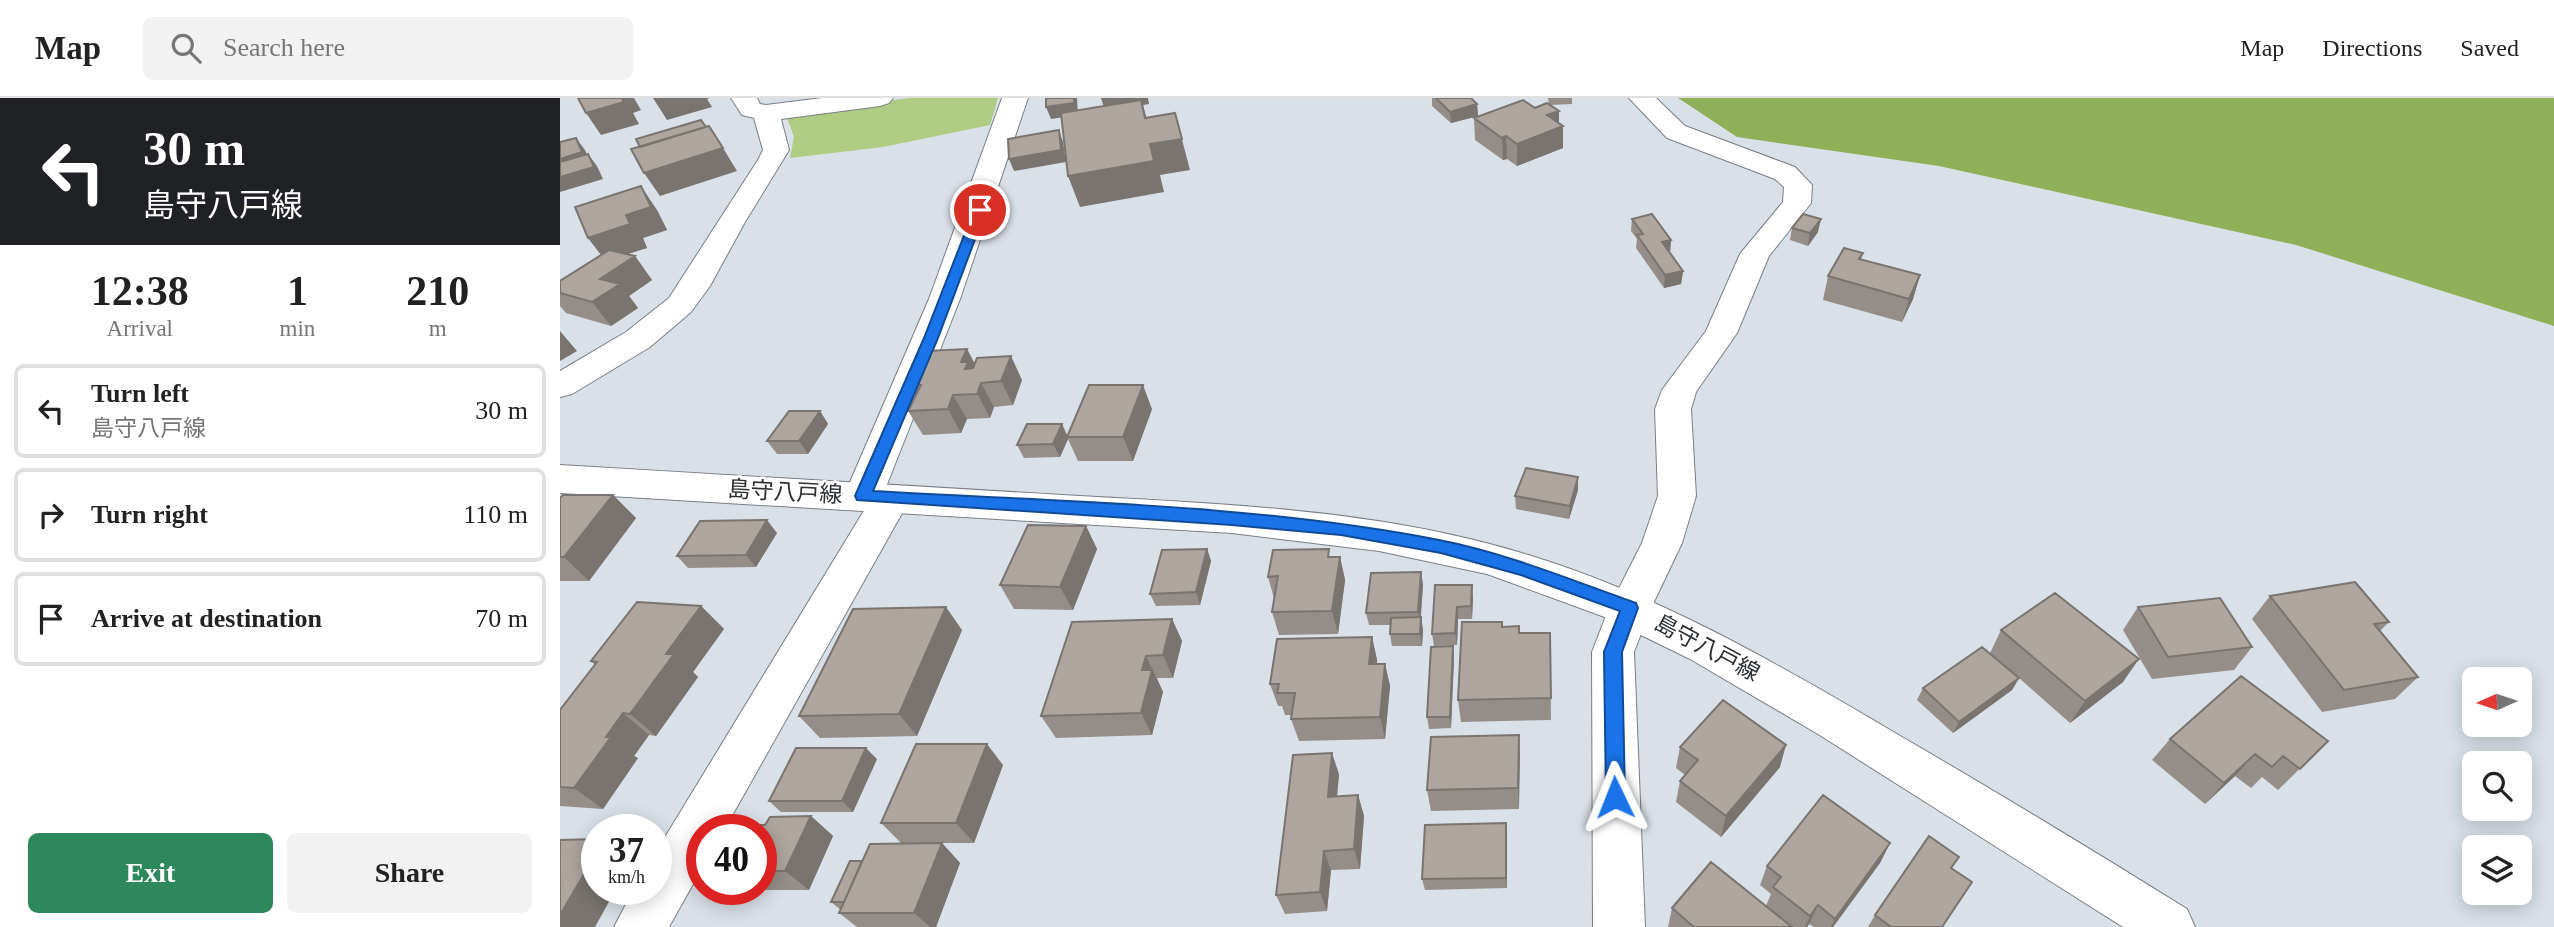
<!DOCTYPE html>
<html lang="en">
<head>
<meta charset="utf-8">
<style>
  body { margin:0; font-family:"Times New Roman","Noto Sans JP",serif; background:#f2f2f2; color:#222; height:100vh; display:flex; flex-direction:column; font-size:26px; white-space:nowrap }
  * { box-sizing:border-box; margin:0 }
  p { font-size:23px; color:#767676 }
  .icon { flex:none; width:38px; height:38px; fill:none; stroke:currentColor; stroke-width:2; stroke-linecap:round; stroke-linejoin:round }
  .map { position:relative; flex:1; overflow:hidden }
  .sheet { display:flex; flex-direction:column; background:#fff; width:560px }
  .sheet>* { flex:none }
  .hud { background:#202124; color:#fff; overflow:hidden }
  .needle { width:46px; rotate:267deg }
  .controls { position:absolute; left:1902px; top:569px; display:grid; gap:14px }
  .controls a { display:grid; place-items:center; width:70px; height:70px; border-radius:10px; background:#fff; box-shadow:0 4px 18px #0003; font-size:35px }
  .speed { position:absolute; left:21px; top:716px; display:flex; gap:14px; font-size:35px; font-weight:700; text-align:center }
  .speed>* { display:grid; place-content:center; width:91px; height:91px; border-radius:50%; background:#fff; box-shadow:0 4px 18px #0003; line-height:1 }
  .speed small { font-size:18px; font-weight:400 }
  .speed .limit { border:10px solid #d22; background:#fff; color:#111 }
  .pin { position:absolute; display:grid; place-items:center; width:60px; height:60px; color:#fff; margin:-30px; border:4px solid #fff; border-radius:50%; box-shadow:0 2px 7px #0007 }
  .me { position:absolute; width:77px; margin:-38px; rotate:358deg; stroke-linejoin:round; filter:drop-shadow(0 0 5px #0008) }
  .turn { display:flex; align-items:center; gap:24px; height:147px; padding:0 28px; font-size:32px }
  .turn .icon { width:91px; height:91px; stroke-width:2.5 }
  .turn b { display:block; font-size:49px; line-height:60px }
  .eta { display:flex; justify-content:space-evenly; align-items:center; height:119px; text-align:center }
  .eta b { font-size:42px; font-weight:600; line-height:49px }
  .primary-button { display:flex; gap:14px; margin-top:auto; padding:14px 28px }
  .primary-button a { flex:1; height:80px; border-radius:10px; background:#2e885e; color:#fff; font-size:28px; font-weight:600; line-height:80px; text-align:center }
  .primary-button a+a { background:#f2f2f2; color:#222 }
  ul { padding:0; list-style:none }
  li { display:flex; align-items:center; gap:21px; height:94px; margin:0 14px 10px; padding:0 14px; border:4px solid #e0e0e0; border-radius:10px }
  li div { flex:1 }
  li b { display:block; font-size:26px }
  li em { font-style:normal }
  header { display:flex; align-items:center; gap:42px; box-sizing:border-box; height:98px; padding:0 35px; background:#fff; border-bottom:2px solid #e0e0e0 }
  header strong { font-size:33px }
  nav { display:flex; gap:38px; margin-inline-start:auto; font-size:24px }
  .search { width:490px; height:63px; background:#f2f2f2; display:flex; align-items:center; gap:18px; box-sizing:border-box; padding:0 24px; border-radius:10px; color:#767676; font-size:26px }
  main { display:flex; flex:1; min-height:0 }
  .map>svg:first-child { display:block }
  .green { fill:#b0cb82 }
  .forest { fill:#90af59 }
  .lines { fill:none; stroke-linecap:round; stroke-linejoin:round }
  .minor-casing { stroke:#7a7f87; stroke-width:2 }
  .major-casing { stroke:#7a7f87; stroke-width:2 }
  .minor { fill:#fff; fill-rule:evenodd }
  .major { fill:#fff; fill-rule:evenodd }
  .wall { fill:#958e88 }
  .shaded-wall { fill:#79746f }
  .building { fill:#ada59e; stroke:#79746f; stroke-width:2 }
  .route { fill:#1a73e8; stroke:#114b97; stroke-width:2 }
  .labels { text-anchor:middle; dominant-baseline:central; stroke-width:5; stroke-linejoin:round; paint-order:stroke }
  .street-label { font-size:23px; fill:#2c2f32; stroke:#fff }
</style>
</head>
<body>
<header>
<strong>Map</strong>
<div class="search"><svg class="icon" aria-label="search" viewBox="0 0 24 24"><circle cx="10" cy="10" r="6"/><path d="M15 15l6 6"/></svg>Search here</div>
<nav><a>Map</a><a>Directions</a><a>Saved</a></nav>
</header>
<main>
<section class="sheet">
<div class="hud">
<div class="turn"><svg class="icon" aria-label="left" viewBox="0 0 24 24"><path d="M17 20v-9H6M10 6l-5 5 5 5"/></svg><div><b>30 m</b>島守八戸線</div></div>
</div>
<div class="eta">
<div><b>12:38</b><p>Arrival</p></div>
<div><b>1</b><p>min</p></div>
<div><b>210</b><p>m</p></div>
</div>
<ul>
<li><svg class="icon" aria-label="left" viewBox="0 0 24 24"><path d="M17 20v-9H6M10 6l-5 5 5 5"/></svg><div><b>Turn left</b><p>島守八戸線</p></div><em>30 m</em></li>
<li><svg class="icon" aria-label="right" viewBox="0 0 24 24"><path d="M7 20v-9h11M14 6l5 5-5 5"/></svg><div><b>Turn right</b></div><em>110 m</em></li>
<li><svg class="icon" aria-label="arrive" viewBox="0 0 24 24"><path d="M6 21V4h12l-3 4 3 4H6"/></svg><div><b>Arrive at destination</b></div><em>70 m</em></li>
</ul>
<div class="primary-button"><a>Exit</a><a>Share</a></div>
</section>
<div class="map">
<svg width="1994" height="829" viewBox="0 0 1994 829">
  <rect width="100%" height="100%" fill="#dae0e8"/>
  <path class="green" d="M 349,0 L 438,0 L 430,27 L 323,49 L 230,60 L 234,39 L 226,17 Z"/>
  <path class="forest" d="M 1118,0 L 1994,0 L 1994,228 L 1736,147 L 1379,68 L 1177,39 Z"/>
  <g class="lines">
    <defs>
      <path id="minor" d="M 171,0 L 197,0 L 200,6 L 206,7 L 262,0 L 333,0 L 329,5 L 320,8 L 221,21 L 229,52 L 185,124 L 150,188 L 131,214 L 90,249 L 12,296 L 0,299 L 0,273 L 66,234 L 109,200 L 198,62 L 203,52 L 194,20 L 182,17 Z
        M 442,0 L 468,0 L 400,201 L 326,389 L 344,391 L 350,401 L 164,732 L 142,732 L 142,770 L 109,829 L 54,829 L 74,791 L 96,791 L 96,754 L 305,411 L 290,408 L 284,398 L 369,201 Z
        M 1069,0 L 1096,0 L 1125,28 L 1235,69 L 1252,87 L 1251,105 L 1209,158 L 1177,235 L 1136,294 L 1131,311 L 1136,398 L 1122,445 L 1091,510 L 1074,554 L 1085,829 L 1033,829 L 1032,554 L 1049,510 L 1082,445 L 1098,398 L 1095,311 L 1102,292 L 1146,233 L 1180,156 L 1223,104 L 1224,89 L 1215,81 L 1107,40 Z"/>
      <path id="major" d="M 0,367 C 167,377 334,387 502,397 C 657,406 815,410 965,456 C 1095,495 1213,563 1330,632 C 1430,690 1529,750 1627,811 L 1635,829 L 1563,829 L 1258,636 L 1130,561 L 1042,518 L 927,476 L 819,453 L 672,435 L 0,395 Z"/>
    </defs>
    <use href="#minor" class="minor-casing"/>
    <use href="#major" class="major-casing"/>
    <use href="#minor" class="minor"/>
    <use href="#major" class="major"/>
  </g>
  <path class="wall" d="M 872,0 L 911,0 L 917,6 L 918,18 L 891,25 L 872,8 Z
    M 988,0 L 1012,0 L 1012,6 L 991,7 L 999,25 L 1003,28 L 1003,50 L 957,68 L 947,61 L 943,62 L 915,42 L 914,20 L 989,6 Z
    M 97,112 L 107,132 L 83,140 L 87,150 L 67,156 L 75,158 L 92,182 L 69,198 L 78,210 L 51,228 L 6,215 L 0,208 L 0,183 L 41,157 L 28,140 Z
    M 1072,121 L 1111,142 L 1110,155 L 1109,155 L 1123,173 L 1121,186 L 1104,190 L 1076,150 L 1077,141 L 1071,133 Z
    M 1232,130 L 1258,134 L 1248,148 L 1230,142 Z
    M 1303,155 L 1301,161 L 1360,177 L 1353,201 L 1342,224 L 1263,202 L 1268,178 Z
    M 407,251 L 415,266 L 462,282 L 453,307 L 434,309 L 430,320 L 407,321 L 401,335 L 363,337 L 348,313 L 355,298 L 349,287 Z
    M 592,311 L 573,363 L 518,363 L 508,341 L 500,359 L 464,360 L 457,347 L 507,337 Z
    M 260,313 L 268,326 L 248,356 L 217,356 L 207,343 Z
    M 1018,379 L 1018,392 L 1009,421 L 956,411 L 955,398 Z
    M 53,397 L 76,420 L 29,483 L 0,483 L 0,400 Z
    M 526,428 L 537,451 L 513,512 L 454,511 L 440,487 Z
    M 217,435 L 196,469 L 128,470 L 117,458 Z
    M 647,451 L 651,463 L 640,507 L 596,508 L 590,496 Z
    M 771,459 L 780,459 L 785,482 L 778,536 L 719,537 L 712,514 L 714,500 L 708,479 Z
    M 863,486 L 861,519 L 863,532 L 862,548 L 832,548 L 830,536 L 831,527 L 809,527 L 806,515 Z
    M 875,487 L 913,499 L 912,521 L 898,521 L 897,547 L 874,548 L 872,536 Z
    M 1710,498 L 1829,524 L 1820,533 L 1858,579 L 1835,601 L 1762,614 L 1692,521 Z
    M 141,508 L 164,531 L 133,574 L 138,579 L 96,638 L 89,637 L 74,658 L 78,660 L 43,711 L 0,708 L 0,612 L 35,567 L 31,563 Z
    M 1578,509 L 1692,549 L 1674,572 L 1592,581 L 1563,532 Z
    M 612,521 L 622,543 L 613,580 L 597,580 L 603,594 L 592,637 L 496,640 L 481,618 Z
    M 942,529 L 959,535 L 990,535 L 991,622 L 901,624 L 898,602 Z
    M 402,532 L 357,638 L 260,640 L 239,618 Z
    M 1441,532 L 1563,584 L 1510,625 L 1459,580 L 1452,592 L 1393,635 L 1357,602 L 1363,590 L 1430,555 Z
    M 812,539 L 817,562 L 817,566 L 825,566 L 830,588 L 825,641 L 739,643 L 731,621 L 732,617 L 725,617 L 722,608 L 718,608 L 710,586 Z
    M 893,548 L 894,560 L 891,630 L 869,631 L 867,619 Z
    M 959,637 L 959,711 L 871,713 L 867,692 Z
    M 1610,641 L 1768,643 L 1718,692 L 1702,679 L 1691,690 L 1675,678 L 1645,706 L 1592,662 Z
    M 1120,649 L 1220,669 L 1161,739 L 1116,704 L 1120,683 L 1125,677 L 1116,670 Z
    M 317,661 L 293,714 L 221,714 L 209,703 Z
    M 443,667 L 414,745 L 341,745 L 321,725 Z
    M 779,676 L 777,699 L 798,697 L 804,718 L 800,771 L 771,772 L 767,813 L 725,816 L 716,797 Z
    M 251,718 L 273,738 L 249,792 L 159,792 L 157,791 L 201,791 L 201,732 L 205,727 Z
    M 946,725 L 947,790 L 865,792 L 862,781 Z
    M 142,735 L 142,780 L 132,773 L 140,759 L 132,753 Z
    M 382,745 L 400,765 L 376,829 L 297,829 L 279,815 L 281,812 L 271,804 L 302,763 Z
    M 1330,745 L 1320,765 L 1273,829 L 1254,829 L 1249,826 L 1247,829 L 1108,829 L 1112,810 L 1206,808 L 1211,796 L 1200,787 L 1207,768 Z
    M 1399,759 L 1392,770 L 1382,829 L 1308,829 L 1315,817 Z"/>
  <path class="shaded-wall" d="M 62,0 L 74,0 L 81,12 L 73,15 L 79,26 L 41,37 L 26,15 Z
    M 93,0 L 150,0 L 147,1 L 152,9 L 107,22 Z
    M 514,0 L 517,0 L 518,17 L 491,21 L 486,9 Z
    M 541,0 L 588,0 L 589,6 L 583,7 L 590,33 L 615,15 L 630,72 L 600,77 L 604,94 L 520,109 L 508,78 L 544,9 Z
    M 917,6 L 918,18 L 891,25 L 890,14 Z
    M 999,13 L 999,29 L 1003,28 L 1003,50 L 957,68 L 957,46 L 987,17 Z
    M 499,32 L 503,44 L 506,64 L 454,73 L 449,61 Z
    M 946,38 L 947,61 L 943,62 L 942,40 Z
    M 16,40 L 25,52 L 31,66 L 0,76 L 0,61 Z
    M 163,50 L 177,73 L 100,98 L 84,75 Z
    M 28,56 L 37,68 L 43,81 L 0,94 L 0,79 Z
    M 81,88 L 97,112 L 107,132 L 83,140 L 87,150 L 46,163 L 28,140 L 66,117 Z
    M 1261,121 L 1258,134 L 1248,148 L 1250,135 Z
    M 1111,142 L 1110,155 L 1100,157 L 1102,144 Z
    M 75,158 L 92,182 L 69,198 L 78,210 L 51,228 L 32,204 L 40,181 Z
    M 1123,173 L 1121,186 L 1104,190 L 1105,177 Z
    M 1360,177 L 1353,201 L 1342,224 L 1349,201 Z
    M 0,233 L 17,253 L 0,263 Z
    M 407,251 L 419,275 L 421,285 L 434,309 L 430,320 L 401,264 Z
    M 451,258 L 462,282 L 453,307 L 441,283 Z
    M 583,287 L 592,311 L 573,363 L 563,339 Z
    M 393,297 L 407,321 L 401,335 L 388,311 Z
    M 260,313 L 268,326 L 248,356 L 239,343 Z
    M 502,326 L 508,339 L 507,339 L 508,341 L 500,359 L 493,346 Z
    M 1018,379 L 1018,392 L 1009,421 L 1010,408 Z
    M 53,397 L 76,420 L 29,483 L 4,459 Z
    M 207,422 L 217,435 L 196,469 L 186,457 Z
    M 526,428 L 537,451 L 513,512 L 500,489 Z
    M 647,451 L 651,463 L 640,507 L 636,494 Z
    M 780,459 L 785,482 L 778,536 L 772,513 Z
    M 861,474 L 863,486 L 860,526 L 858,514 Z
    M 912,487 L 913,499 L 912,521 L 911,508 Z
    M 141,508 L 164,531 L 133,574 L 138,579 L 96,638 L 70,616 L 106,556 Z
    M 386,509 L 402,532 L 357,638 L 339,616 Z
    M 897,509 L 898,521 L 897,547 L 895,535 Z
    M 861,519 L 863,532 L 862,548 L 860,536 Z
    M 612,521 L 622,543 L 613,580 L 603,557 Z
    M 812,539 L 817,562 L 814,588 L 809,566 Z
    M 893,548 L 894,560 L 891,630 L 890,619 Z
    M 586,558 L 603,594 L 592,637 L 581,615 L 582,572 Z
    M 1579,561 L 1563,584 L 1510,625 L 1525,603 Z
    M 825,566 L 830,588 L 825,641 L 820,619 Z
    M 1459,580 L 1452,592 L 1393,635 L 1399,624 Z
    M 63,615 L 89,637 L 74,658 L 78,660 L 43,711 L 14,690 L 46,639 Z
    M 959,637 L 960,659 L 959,711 L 958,690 Z
    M 427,646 L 443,667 L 414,745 L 396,725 Z
    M 1226,647 L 1220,669 L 1161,739 L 1166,718 Z
    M 306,650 L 317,661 L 293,714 L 282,703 Z
    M 772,655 L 779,676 L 775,720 L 768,699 Z
    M 1695,656 L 1675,678 L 1645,706 L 1664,685 Z
    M 798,697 L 804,718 L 800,771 L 794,751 Z
    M 251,718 L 273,738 L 249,792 L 225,773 Z
    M 946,725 L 947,736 L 947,790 L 946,780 Z
    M 382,745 L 400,765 L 376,829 L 370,829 L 354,815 Z
    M 1330,745 L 1320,765 L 1273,829 L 1271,829 L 1275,821 Z
    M 764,753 L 771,772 L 767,813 L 760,794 Z
    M 37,754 L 37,791 L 56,791 L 35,829 L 0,829 L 0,817 Z
    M 1258,807 L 1249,826 L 1247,829 L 1245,829 L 1250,818 Z"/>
  <path class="building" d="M 18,0 L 62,0 L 64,4 L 26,15 Z
    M 486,0 L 514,0 L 514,5 L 486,9 Z
    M 876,0 L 911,0 L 917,6 L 890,14 Z
    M 581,2 L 585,20 L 615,15 L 622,41 L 590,46 L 594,63 L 508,78 L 501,15 Z
    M 963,2 L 975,10 L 987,5 L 999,13 L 987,17 L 1003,28 L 957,46 L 946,38 L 942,40 L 914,20 Z
    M 141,22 L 146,29 L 80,49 L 76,41 Z
    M 149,28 L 163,50 L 84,75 L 71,51 Z
    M 499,32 L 501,52 L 449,61 L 448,41 Z
    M 16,40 L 22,54 L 0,61 L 0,44 Z
    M 28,56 L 34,69 L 0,79 L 0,64 Z
    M 81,88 L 91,109 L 66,117 L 70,126 L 28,140 L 15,109 Z
    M 1092,116 L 1111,142 L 1102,144 L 1123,173 L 1105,177 L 1077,137 L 1083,136 L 1072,121 Z
    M 1243,116 L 1261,121 L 1250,135 L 1232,130 Z
    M 1284,150 L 1303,155 L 1299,161 L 1360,177 L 1349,201 L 1268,178 Z
    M 49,152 L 75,158 L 40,181 L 60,186 L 32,204 L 0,195 L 0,183 Z
    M 407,251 L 401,264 L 408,264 L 405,271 L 413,270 L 417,260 L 451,258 L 441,283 L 421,285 L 417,296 L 393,297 L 388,311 L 348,313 L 361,287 L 349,287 L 366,253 Z
    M 529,287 L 583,287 L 563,339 L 507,339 Z
    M 229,313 L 260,313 L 239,343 L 207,343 Z
    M 467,326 L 502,326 L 493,346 L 457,347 Z
    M 966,370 L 1018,379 L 1010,408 L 955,398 Z
    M 3,397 L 53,397 L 4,459 L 0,459 L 0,400 Z
    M 207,422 L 186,457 L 117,458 L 140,423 Z
    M 468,427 L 526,428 L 500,489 L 440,487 Z
    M 647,451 L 636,494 L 590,496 L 602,452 Z
    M 769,451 L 768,459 L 780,459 L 772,513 L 712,514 L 718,478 L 708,479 L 713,452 Z
    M 861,474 L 858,514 L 806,515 L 811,475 Z
    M 1795,484 L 1829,524 L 1814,526 L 1858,579 L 1784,592 L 1710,498 Z
    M 875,487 L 912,487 L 911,508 L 897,509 L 895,535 L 872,536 Z
    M 1495,495 L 1579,561 L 1525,603 L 1441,532 Z
    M 1660,500 L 1692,549 L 1608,559 L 1578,509 Z
    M 77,504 L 141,508 L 106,556 L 114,556 L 70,616 L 63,615 L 46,639 L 51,639 L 14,690 L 0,689 L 0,612 L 37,564 L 31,563 Z
    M 386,509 L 339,616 L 239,618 L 293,511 Z
    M 861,519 L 860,536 L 830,536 L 831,520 Z
    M 612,521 L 603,557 L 586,558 L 582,572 L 592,572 L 581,615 L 481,618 L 512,524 Z
    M 902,524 L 942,524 L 942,529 L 959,528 L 959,535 L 990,535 L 991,600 L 898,602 Z
    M 812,539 L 809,566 L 825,566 L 820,619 L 731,621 L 735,595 L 717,595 L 719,586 L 710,586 L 717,541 Z
    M 893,548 L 890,619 L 867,619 L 871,549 Z
    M 1422,549 L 1459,580 L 1399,624 L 1363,590 Z
    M 1681,578 L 1768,643 L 1740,671 L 1723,658 L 1712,669 L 1695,656 L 1664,685 L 1610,641 Z
    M 1163,602 L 1226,647 L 1166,718 L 1120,683 L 1138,662 L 1120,649 Z
    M 959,637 L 958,690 L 867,692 L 871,639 Z
    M 356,646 L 427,646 L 396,725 L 321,725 Z
    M 236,650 L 306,650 L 282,703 L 209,703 Z
    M 772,655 L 768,699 L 798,697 L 794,751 L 764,753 L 760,794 L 716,797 L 733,657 Z
    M 1263,697 L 1330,745 L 1275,821 L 1258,807 L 1250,818 L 1213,789 L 1221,779 L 1207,768 Z
    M 251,718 L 225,773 L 201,773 L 201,732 L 144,732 L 146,727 L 205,727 L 210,719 Z
    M 946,725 L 946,780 L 862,781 L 865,727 Z
    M 142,735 L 142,752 L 132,753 Z
    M 1369,738 L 1399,759 L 1391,770 L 1412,784 L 1382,829 L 1331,829 L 1315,817 Z
    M 37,741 L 37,754 L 0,817 L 0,742 Z
    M 382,745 L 354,815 L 279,815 L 310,746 Z
    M 142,755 L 142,773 L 132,773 Z
    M 290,763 L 302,763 L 284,804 L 271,804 Z
    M 1151,764 L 1232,829 L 1134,829 L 1112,810 Z"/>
  <path class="route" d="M 420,109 L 426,112 L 378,240 L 313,393 C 501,404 693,406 879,442 C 946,455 1011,482 1076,505 L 1078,510 L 1062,554 L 1065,699 L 1062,706 L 1055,709 L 1048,706 L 1046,699 L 1044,554 L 1060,513 L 961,477 L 881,455 L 781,437 L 672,427 L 297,402 L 295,398 L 364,240 L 414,112 Z"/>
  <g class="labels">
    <g class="street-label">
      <text transform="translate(225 394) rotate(3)">島守八戸線</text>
      <text transform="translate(1147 550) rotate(28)">島守八戸線</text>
    </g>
  </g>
</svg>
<div class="controls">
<a><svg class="needle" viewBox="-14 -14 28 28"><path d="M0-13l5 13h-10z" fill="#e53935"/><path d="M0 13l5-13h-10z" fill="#767676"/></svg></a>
<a><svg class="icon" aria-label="search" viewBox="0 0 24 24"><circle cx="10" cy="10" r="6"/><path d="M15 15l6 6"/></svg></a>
<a><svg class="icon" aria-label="layers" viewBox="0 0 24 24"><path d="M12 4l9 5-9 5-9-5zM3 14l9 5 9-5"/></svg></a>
</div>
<div class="speed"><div>37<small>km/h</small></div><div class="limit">40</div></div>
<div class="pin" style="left:420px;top:112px;background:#d93025"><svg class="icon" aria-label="arrive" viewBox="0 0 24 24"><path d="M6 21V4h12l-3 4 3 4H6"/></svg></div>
<svg class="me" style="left:1055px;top:699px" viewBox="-20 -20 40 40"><path d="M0-17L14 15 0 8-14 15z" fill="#1a73e8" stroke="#fff" stroke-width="4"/></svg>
</div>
</main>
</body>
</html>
